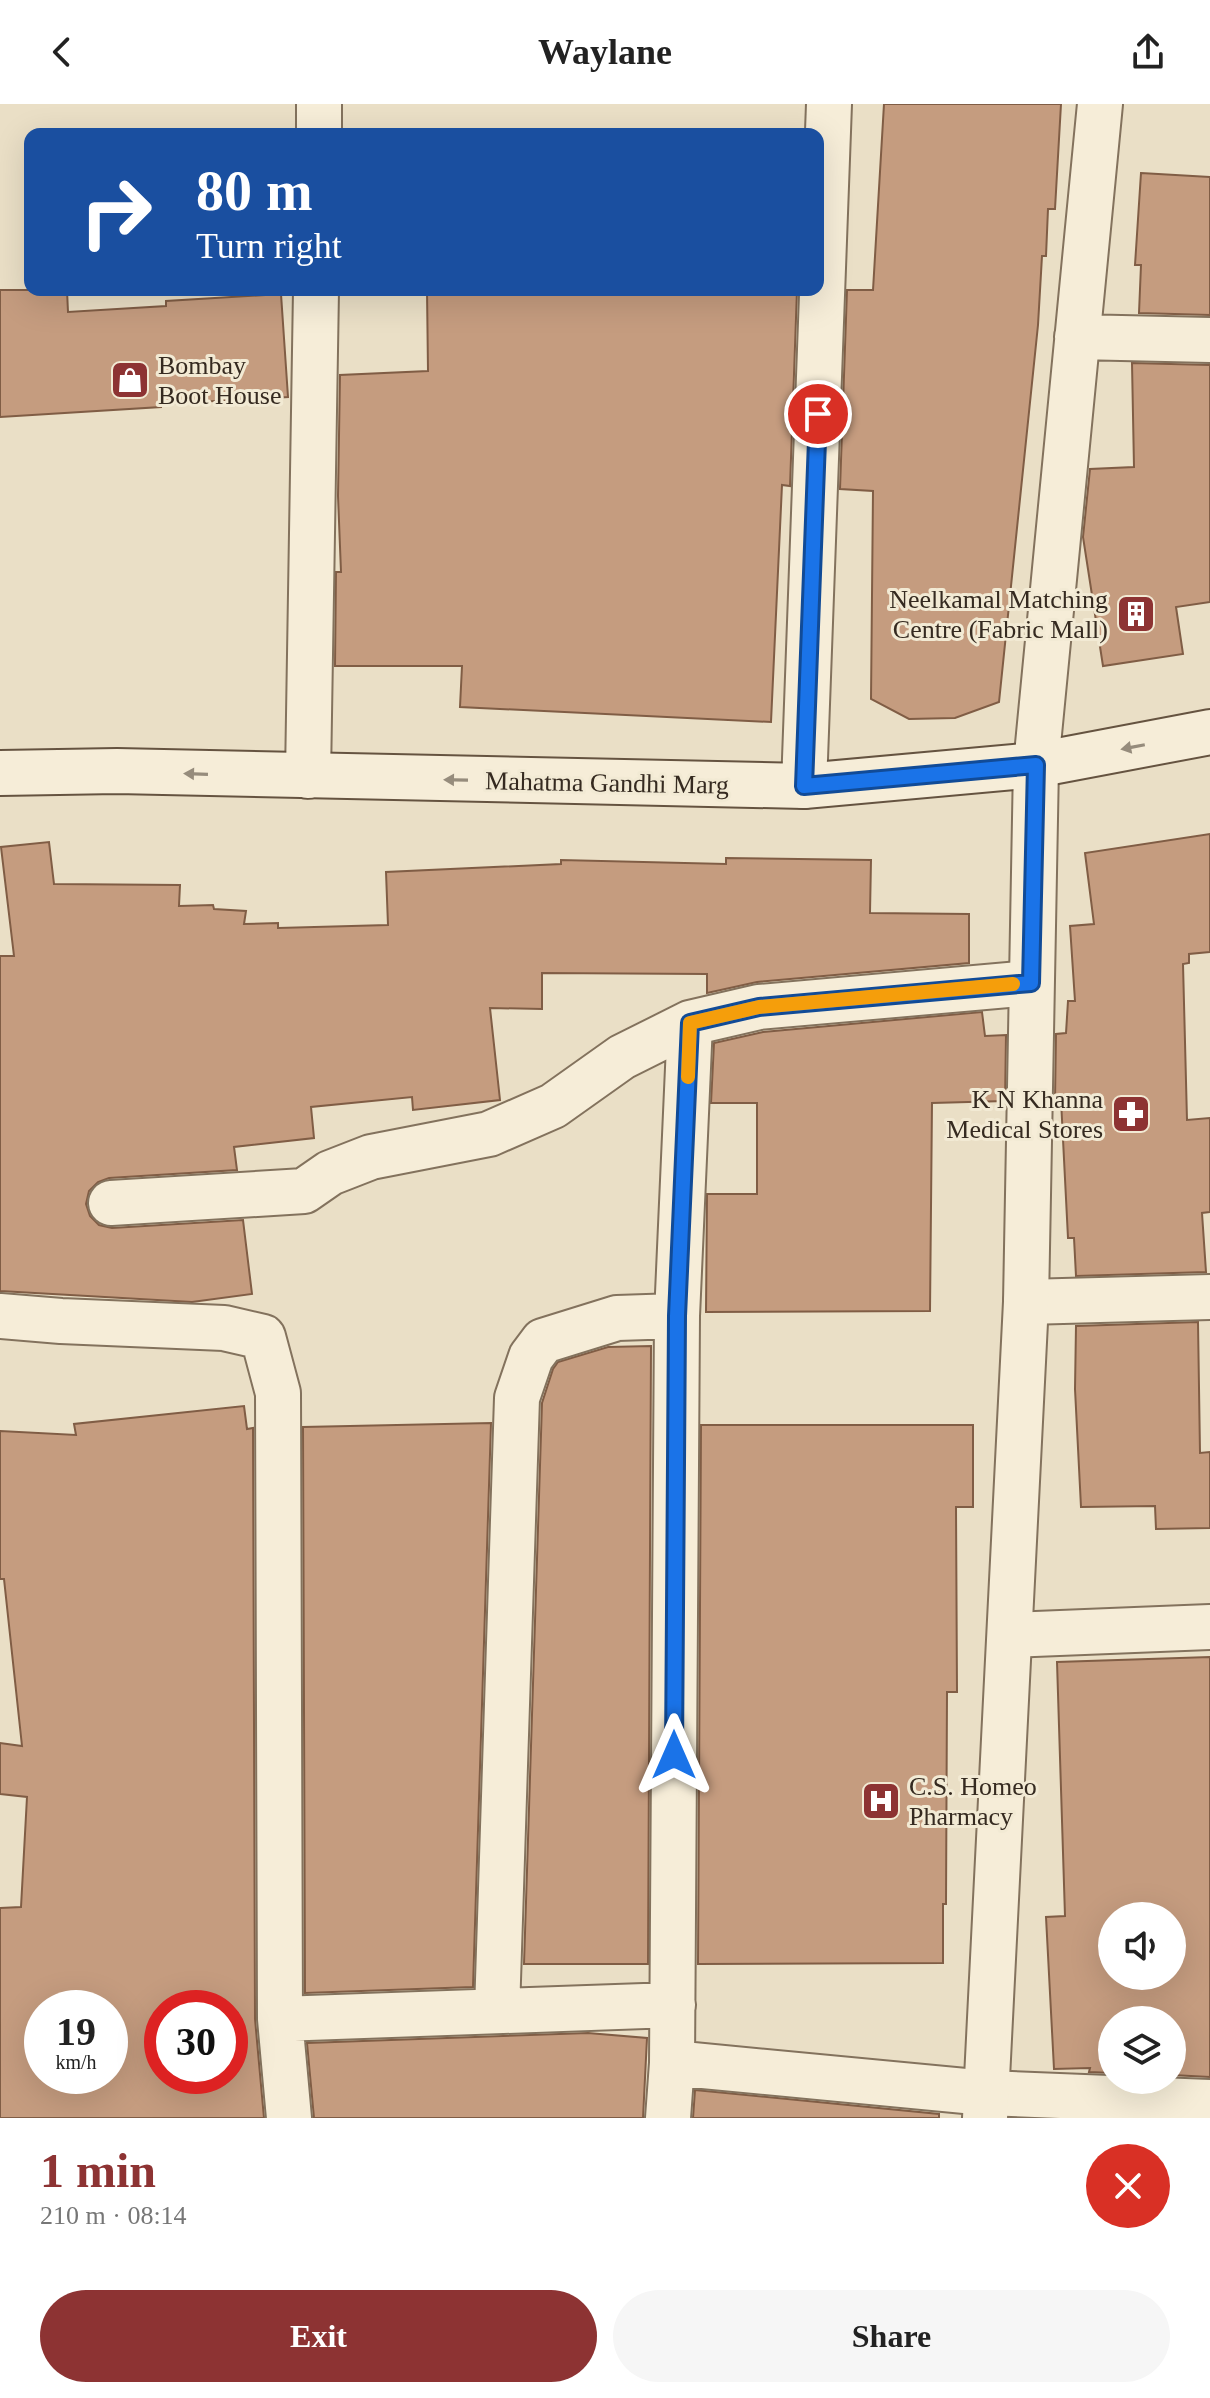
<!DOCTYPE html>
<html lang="en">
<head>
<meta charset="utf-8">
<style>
  body { margin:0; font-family:"Times New Roman",serif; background:#f6f6f6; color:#222; height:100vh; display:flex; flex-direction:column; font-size:30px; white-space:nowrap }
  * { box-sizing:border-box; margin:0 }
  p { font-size:26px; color:#767676 }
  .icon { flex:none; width:44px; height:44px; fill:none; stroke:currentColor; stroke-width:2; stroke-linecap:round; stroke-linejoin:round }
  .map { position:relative; height:2014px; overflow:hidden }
  .sheet { display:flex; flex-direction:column; background:#fff; flex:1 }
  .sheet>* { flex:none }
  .top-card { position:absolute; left:24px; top:24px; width:800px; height:168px; border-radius:16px; box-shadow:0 8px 32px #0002; background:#1a4fa0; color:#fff; overflow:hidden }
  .fabs { position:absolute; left:1098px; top:1798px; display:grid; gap:16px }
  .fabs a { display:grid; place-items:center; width:88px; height:88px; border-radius:50%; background:#fff; box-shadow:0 8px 32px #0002; font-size:40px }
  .speed { position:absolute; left:24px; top:1886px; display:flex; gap:16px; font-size:40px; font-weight:700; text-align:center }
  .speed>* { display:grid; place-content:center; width:104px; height:104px; border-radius:50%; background:#fff; box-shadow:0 8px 32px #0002; line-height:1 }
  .speed small { font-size:20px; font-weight:400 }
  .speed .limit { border:12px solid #d22; background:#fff; color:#111 }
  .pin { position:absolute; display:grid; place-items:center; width:68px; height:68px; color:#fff; margin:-34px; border:4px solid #fff; border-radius:50%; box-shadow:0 2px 8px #0007 }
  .me { position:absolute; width:88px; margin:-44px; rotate:0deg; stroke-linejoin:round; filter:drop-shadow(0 0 6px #0008) }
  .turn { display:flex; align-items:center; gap:28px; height:168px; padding:0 40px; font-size:36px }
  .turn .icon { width:104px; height:104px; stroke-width:2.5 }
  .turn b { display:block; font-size:56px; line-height:68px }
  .round { display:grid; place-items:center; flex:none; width:84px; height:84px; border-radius:42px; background:#f6f6f6 }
  .summary { display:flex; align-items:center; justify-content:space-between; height:136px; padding:0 40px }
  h1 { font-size:48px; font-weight:700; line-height:60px; color:#8d3333 }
  .primary-button { display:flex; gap:16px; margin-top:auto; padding:16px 40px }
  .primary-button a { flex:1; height:92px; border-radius:48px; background:#8d3333; color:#fff; font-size:32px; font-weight:700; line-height:92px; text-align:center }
  .primary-button a+a { background:#f6f6f6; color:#222 }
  header { display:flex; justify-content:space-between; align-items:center; height:104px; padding:0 40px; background:#fff; font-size:36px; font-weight:700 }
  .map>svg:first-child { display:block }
  .building { fill:#c59c7f; stroke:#805d45; stroke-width:2; fill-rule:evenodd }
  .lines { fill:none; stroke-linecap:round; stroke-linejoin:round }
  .minor-casing { stroke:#83725d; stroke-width:48 }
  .tertiary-casing { stroke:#83725d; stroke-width:48 }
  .secondary-casing { stroke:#655340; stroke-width:48 }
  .minor { stroke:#f6edd8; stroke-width:44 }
  .tertiary { stroke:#f6edd8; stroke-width:44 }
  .secondary { stroke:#f6edd8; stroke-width:44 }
  .oneway { fill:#968c7c }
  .route-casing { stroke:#114b97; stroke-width:20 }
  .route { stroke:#1a73e8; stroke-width:14 }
  .slow { stroke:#f59e0b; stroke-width:14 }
  .labels { text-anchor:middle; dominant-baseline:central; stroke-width:6; stroke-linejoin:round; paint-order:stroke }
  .poi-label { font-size:26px; fill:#352a20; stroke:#f2ead4; text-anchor:start }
  .street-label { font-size:26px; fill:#352a20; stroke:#f2ead4 }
</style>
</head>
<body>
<header><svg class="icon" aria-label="back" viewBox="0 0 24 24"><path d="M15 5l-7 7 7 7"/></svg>Waylane<svg class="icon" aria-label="share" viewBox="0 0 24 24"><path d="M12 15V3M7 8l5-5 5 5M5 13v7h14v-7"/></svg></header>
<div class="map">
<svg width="1210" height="2014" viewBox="0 0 1210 2014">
  <rect width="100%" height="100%" fill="#eadfc6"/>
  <path class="building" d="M 884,0 L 1061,0 L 1055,105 L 1048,105 L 1046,152 L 1042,152 L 1038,221 L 999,598 L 955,614 L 909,615 L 871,595 L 873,387 L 840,385 L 847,186 L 873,186 Z
    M 1141,69 L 1210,73 L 1210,211 L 1139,209 L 1141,161 L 1135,161 Z
    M 0,186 L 67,186 L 68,208 L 166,202 L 166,197 L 281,190 L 288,293 L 161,300 L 161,303 L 0,313 Z
    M 427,186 L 797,186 L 790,382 L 782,381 L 771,618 L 460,603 L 462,562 L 335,562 L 336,468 L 341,468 L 338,392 L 340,271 L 428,267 Z
    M 1132,259 L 1210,261 L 1210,498 L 1176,503 L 1183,550 L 1103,562 L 1083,433 L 1090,365 L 1134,363 Z
    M 1210,730 L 1210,848 L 1189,850 L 1189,859 L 1183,860 L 1187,1016 L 1210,1014 L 1210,1108 L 1202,1109 L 1206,1168 L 1076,1172 L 1074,1134 L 1068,1134 L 1061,996 L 1055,996 L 1056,930 L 1066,929 L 1068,897 L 1075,897 L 1070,822 L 1094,820 L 1085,749 Z
    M 49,738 L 54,780 L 180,781 L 179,802 L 213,801 L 214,805 L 246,807 L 244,820 L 278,819 L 278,824 L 388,821 L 386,768 L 561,760 L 561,756 L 726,760 L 726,754 L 871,756 L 870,809 L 969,810 L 969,859 L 757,878 L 707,889 L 707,870 L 542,869 L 542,905 L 490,904 L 500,996 L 413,1006 L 412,993 L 311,1003 L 314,1034 L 234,1043 L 237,1066 L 109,1074 L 98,1078 L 89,1087 L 86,1100 L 90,1112 L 99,1121 L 112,1124 L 243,1116 L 252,1190 L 192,1198 L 0,1187 L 0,852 L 14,852 L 1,743 Z
    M 982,908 L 985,932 L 1006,931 L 1005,997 L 932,999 L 930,1207 L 706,1208 L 707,1090 L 757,1090 L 757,999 L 711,999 L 714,939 L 763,928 Z
    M 1198,1218 L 1200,1349 L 1210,1348 L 1210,1424 L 1156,1425 L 1155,1402 L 1081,1403 L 1075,1285 L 1076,1222 Z
    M 651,1242 L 648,1860 L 524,1860 L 542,1299 L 553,1265 L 558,1258 L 608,1243 Z
    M 244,1302 L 247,1325 L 253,1324 L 255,1915 L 264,2014 L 0,2014 L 0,1804 L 21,1803 L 27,1693 L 0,1690 L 0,1639 L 22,1642 L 4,1475 L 0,1475 L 0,1327 L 76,1331 L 74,1320 ZM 42,1904 L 110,1904 L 110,1972 L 42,1972 ZM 162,1904 L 230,1904 L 230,1972 L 162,1972 Z
    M 491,1319 L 473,1883 L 305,1889 L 303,1323 Z
    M 701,1321 L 973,1321 L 973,1403 L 956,1403 L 957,1588 L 947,1588 L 946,1800 L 943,1800 L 943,1859 L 698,1860 Z
    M 1210,1553 L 1210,1973 L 1172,1971 L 1172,1916 L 1112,1916 L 1112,1969 L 1089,1968 L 1090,1964 L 1054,1965 L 1046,1813 L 1065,1812 L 1057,1558 ZM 1112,1812 L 1172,1812 L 1172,1872 L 1112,1872 Z
    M 588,1929 L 647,1934 L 643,2014 L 314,2014 L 307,1939 Z
    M 695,1986 L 939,2010 L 939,2014 L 693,2014 Z"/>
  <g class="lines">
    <defs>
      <path id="minor" d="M 319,30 L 319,0
        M 1077,233 L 1210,236
        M 1036,661 L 1100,0
        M 308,672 L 316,186
        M 804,682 L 829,0
        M 111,1099 L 304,1087 L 330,1069 L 371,1053 L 489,1030 L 553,1002 L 622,953 L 690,919 L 759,903 L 1031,879
        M 1026,1198 L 1210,1193
        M 0,1212 L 61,1217 L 224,1224 L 263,1233 L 278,1289 L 280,1915 L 289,2014
        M 1010,1531 L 1210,1523
        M 497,1907 L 517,1294 L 531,1253 L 543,1237 L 617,1214 L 677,1212
        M 280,1915 L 673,1901
        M 672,1959 L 986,1989 L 1210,1998
        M 668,2014 L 672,1959 L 677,1212 L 690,919"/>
      <path id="tertiary" d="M 985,2014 L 1026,1198 L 1036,661"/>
      <path id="secondary" d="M 0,669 L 117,667 L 804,682 L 1036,661 L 1210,628"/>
    </defs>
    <use href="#minor" class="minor-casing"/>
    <use href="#tertiary" class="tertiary-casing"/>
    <use href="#secondary" class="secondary-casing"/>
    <use href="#minor" class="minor"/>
    <use href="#tertiary" class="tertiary"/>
    <use href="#secondary" class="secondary"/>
  </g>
  <defs><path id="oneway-solid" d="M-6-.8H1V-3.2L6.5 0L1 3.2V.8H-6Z" transform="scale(2)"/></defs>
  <g class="oneway">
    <use href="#oneway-solid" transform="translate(1133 643) rotate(169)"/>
    <use href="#oneway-solid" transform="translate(196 670) rotate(-178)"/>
    <use href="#oneway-solid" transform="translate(456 676) rotate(-179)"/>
  </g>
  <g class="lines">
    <defs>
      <path id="route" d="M 674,1651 L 677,1212 L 690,919 L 759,903 L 1031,879 L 1036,661 L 804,682 L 818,310"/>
    </defs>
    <use href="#route" class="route-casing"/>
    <use href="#route" class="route"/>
    <path class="slow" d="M 688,973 L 690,919 L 759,903 L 1013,880"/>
  </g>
  <defs>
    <symbol id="shop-square" viewBox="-11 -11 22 22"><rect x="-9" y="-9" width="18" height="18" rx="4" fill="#8d3333" stroke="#f2ead4"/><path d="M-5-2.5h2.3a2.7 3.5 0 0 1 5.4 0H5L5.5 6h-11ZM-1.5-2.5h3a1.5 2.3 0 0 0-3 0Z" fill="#fff"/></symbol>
    <symbol id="building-square" viewBox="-11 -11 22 22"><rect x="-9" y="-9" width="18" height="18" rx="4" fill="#8d3333" stroke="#f2ead4"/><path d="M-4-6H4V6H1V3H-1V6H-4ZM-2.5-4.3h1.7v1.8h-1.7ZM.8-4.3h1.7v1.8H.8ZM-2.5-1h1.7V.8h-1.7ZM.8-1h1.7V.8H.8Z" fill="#fff"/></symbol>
    <symbol id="pharmacy-square" viewBox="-11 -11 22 22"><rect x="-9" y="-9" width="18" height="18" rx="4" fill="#8d3333" stroke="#f2ead4"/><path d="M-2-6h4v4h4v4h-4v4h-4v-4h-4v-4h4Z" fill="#fff"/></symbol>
    <symbol id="hospital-square" viewBox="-11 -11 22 22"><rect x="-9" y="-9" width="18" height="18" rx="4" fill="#8d3333" stroke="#f2ead4"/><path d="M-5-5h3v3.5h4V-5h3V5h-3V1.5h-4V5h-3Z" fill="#fff"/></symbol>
  </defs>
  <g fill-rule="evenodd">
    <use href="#shop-square" x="108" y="254" width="44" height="44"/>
    <use href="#building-square" x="1114" y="488" width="44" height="44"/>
    <use href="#pharmacy-square" x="1109" y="988" width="44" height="44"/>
    <use href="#hospital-square" x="859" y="1675" width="44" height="44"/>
  </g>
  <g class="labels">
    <g class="poi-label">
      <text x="158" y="261">Bombay<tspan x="158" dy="30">Boot House</tspan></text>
      <text x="1108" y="495" text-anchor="end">Neelkamal Matching<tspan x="1108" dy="30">Centre (Fabric Mall)</tspan></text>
      <text x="1103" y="995" text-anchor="end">K N Khanna<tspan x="1103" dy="30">Medical Stores</tspan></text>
      <text x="909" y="1682">C.S. Homeo<tspan x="909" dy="30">Pharmacy</tspan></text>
    </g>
    <g class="street-label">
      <text transform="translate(607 679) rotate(1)">Mahatma Gandhi Marg</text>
    </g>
  </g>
</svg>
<div class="fabs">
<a><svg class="icon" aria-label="sound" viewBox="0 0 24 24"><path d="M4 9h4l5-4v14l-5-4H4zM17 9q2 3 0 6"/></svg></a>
<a><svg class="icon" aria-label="layers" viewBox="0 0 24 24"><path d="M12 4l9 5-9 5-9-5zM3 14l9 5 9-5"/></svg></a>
</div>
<div class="speed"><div>19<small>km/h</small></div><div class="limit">30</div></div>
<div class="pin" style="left:818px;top:310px;background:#d93025"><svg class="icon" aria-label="arrive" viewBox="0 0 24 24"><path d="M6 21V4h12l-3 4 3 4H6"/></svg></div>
<svg class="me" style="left:674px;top:1651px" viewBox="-20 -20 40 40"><path d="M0-17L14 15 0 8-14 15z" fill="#1a73e8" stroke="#fff" stroke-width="4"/></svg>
<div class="top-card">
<div class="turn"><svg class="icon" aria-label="right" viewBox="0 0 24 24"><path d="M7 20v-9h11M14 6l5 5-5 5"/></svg><div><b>80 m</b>Turn right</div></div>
</div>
</div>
<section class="sheet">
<div class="summary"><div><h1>1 min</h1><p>210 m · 08:14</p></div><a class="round" style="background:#d93025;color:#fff"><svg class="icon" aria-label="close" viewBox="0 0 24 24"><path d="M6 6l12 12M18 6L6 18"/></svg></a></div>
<div class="primary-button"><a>Exit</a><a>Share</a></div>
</section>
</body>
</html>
